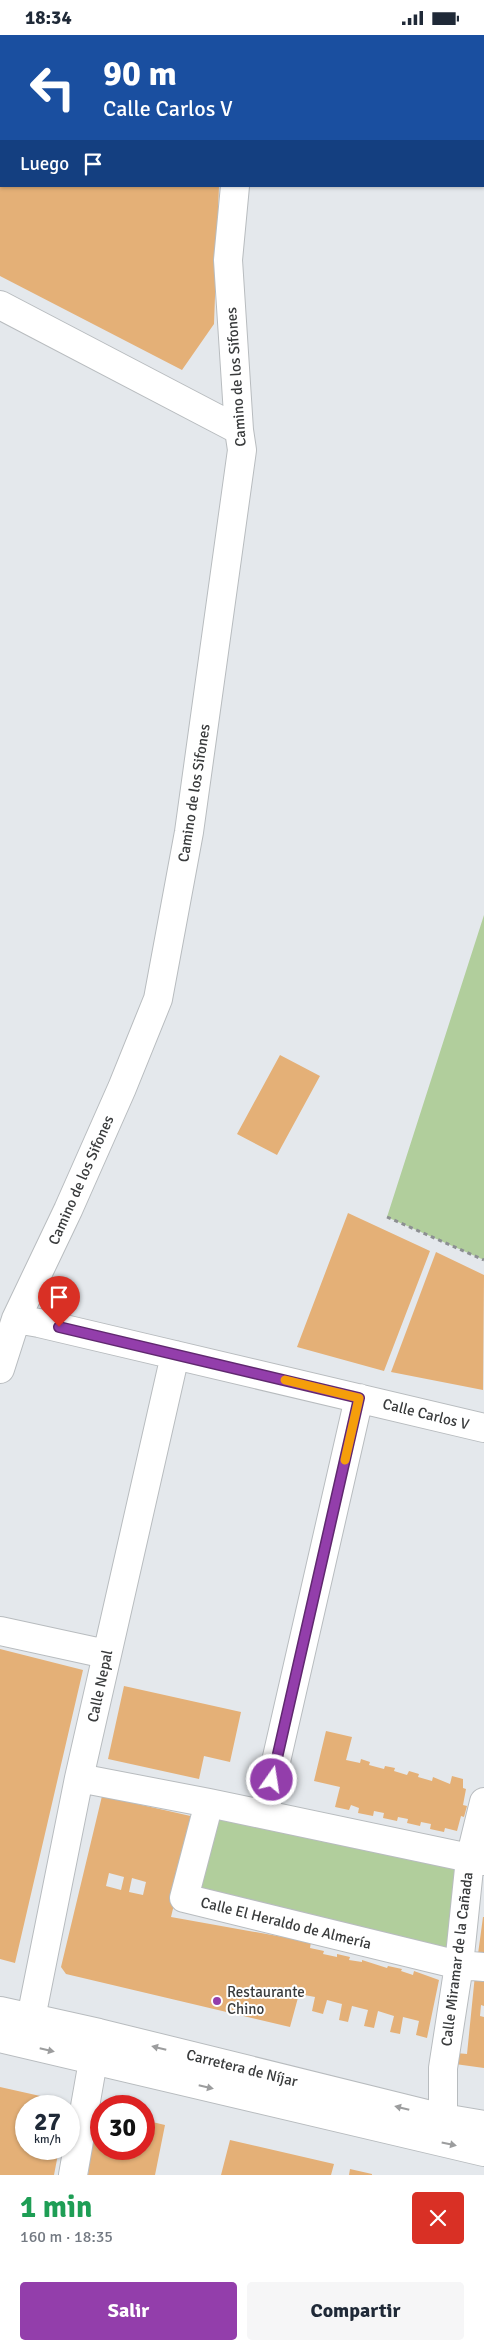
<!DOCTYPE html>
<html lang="es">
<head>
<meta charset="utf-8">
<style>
  body { margin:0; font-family:Signika,sans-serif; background:#f6f6f7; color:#1f2937; height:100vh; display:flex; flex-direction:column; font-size:19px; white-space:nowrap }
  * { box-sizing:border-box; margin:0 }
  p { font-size:16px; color:#747a83 }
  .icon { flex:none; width:28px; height:28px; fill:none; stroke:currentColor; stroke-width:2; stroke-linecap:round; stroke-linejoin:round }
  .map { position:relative; height:2140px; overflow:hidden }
  .sheet { display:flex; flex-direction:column; background:#fff; flex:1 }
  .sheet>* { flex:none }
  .hud { position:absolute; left:0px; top:0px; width:485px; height:152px; box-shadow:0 1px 4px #0004; background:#1a4fa0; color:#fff; overflow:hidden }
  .speed { position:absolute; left:15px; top:2060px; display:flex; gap:10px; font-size:25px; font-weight:700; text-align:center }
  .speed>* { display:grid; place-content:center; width:65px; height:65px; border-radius:50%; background:#fff; box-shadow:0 1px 4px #0004; line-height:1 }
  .speed small { font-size:12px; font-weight:400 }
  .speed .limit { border:8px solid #d22; background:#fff; color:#111 }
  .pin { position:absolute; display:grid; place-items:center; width:42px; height:42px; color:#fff; margin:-51px -21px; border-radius:50% 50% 50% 0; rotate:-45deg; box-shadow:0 0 5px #0007 }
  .pin .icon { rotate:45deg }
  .me { position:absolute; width:55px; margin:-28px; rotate:13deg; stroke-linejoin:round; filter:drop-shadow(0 0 4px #0008) }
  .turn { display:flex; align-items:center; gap:18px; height:105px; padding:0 20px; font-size:22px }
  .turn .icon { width:65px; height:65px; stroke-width:2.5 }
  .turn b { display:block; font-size:35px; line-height:42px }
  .then { display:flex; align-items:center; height:48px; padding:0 20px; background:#0003; gap:10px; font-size:19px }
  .round { display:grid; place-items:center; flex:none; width:52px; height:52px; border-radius:5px; background:#f6f6f7 }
  .head { display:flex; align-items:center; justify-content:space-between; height:85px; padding:0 20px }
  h1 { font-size:30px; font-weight:700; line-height:38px; color:#1e9e55 }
  .action { display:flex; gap:10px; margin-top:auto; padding:10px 20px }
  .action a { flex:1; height:58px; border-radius:5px; background:#933eab; color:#fff; font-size:20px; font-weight:700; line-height:58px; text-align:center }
  .action a+a { background:#f6f6f7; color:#1f2937 }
  .status { display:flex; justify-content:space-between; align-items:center; height:35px; padding:0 25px; background:#fff; direction:ltr }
  .status svg { height:14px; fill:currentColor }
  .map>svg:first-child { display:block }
  .green { fill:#b1ce9c }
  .building { fill:#e4b077; fill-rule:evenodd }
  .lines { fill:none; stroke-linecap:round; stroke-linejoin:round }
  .minor-casing { stroke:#b8bcbf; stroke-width:30 }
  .major-casing { stroke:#b8bcbf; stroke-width:30 }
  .path { stroke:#8c8f92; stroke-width:3; stroke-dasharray:4 4; stroke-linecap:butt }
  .minor { stroke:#fff; stroke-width:28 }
  .major { stroke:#fff; stroke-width:28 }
  .oneway { fill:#9c9d9e }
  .route-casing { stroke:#60286f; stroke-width:12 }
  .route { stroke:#933eab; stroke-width:9 }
  .slow { stroke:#f59e0b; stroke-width:9 }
  .poi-dot { fill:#933eab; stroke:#fff; stroke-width:2 }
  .labels { text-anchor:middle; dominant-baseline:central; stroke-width:4; stroke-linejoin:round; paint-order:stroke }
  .street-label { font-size:15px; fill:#393b3c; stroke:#fff }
  .poi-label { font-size:15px; fill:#393b3c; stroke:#fff; text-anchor:start }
</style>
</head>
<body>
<div class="status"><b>18:34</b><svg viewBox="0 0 49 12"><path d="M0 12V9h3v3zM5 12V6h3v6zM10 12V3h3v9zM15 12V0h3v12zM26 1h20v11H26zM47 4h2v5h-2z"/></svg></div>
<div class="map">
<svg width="484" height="2140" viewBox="0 0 484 2140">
  <rect width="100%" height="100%" fill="#e4e8ec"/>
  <path class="green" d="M 484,880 L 484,1225 L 387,1182 Z
    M 209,1768 L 470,1824 L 459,1930 L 184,1863 Z"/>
  <path class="building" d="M 0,151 L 219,151 L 214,289 L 182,335 L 0,241 Z
    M 280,1020 L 320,1041 L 277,1120 L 237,1099 Z
    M 348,1178 L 430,1216 L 384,1336 L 297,1312 Z
    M 436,1217 L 484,1240 L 483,1355 L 391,1337 Z
    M 0,1614 L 83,1635 L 15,1928 L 0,1924 Z
    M 124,1651 L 241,1677 L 230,1727 L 204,1721 L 199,1744 L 108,1724 Z
    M 326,1696 L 352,1702 L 346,1725 L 360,1728 L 361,1724 L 370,1727 L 369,1730 L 384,1734 L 385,1731 L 395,1733 L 394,1736 L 407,1740 L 409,1736 L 419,1739 L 418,1742 L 432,1746 L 433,1742 L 450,1749 L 452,1741 L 463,1744 L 463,1753 L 466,1754 L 463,1770 L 467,1771 L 464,1782 L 461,1781 L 457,1796 L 445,1793 L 444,1797 L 430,1794 L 431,1789 L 421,1787 L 420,1791 L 407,1788 L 408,1784 L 398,1782 L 397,1786 L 383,1783 L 384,1778 L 374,1776 L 373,1781 L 358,1778 L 359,1773 L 351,1770 L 349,1775 L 335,1772 L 340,1752 L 314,1746 Z
    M 102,1761 L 195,1782 L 186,1819 L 182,1818 L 172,1860 L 176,1861 L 171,1882 L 311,1907 L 310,1913 L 324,1916 L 323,1919 L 337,1922 L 337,1919 L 350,1922 L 349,1925 L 362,1927 L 362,1925 L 387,1933 L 388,1931 L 402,1934 L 401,1936 L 413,1940 L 414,1936 L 439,1945 L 427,2003 L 416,2000 L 419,1986 L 403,1982 L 400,1999 L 390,1997 L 394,1981 L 378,1976 L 374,1993 L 364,1991 L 368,1975 L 352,1971 L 348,1987 L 339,1985 L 342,1969 L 327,1965 L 323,1979 L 312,1976 L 315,1962 L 299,1959 L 290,1992 L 66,1939 L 61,1932 ZM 109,1838 L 124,1842 L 121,1855 L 106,1851 ZM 132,1843 L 146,1847 L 143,1860 L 129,1857 Z
    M 483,1882 L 484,1882 L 484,1919 L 478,1919 Z
    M 475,1940 L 484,1941 L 484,1971 L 481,1970 L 480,1981 L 484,1982 L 484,2033 L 455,2029 L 456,2018 L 467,2019 Z
    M 0,2052 L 67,2067 L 68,2071 L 26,2071 L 26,2114 L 59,2114 L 54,2140 L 0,2140 Z
    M 96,2074 L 101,2076 L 101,2114 L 144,2114 L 144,2085 L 165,2090 L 155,2140 L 88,2140 L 89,2132 L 86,2132 Z
    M 230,2105 L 334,2129 L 331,2140 L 221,2140 Z
    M 350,2134 L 372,2139 L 372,2140 L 349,2140 Z"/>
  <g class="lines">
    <defs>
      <path id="minor" d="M 247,1 L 247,0
        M 0,270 L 239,395
        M 16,1284 L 39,1288 L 484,1393
        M 0,1334 L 16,1284 L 68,1175 L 122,1053 L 158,964 L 189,797 L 242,415 L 239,395 L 228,225 L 235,151
        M 0,1596 L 106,1619
        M 79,1743 L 209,1768 L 484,1826
        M 209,1768 L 184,1863 L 459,1930 L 484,1932
        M 264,1779 L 359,1363
        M 31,1983 L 79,1743 L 175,1320
        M 443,2083 L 443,2033 L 459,1930 L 470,1824 L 484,1767
        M 73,2140 L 93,2026"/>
      <path id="major" d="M 0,1976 L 99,1998 L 443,2083 L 484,2090
        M 0,2003 L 484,2117"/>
    </defs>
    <use href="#minor" class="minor-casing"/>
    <use href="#major" class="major-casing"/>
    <path class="path" d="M 387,1182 L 484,1225"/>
    <use href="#minor" class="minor"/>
    <use href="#major" class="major"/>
  </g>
  <defs><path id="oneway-solid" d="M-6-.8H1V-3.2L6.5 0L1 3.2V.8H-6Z" transform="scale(1.25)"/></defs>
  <g class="oneway">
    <use href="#oneway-solid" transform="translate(159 2013) rotate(-166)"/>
    <use href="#oneway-solid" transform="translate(47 2015) rotate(13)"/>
    <use href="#oneway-solid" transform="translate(206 2052) rotate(13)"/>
    <use href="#oneway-solid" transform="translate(402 2073) rotate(-166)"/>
    <use href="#oneway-solid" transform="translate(449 2109) rotate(12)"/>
  </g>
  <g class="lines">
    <defs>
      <path id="route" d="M 59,1292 L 359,1363 L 272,1745"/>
    </defs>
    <use href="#route" class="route-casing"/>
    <use href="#route" class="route"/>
    <path class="slow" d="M 285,1345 L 359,1363 L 345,1425"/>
  </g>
  <circle class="poi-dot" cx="217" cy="1966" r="5"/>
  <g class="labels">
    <g class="street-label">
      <text transform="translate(236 342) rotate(-94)">Camino de los Sifones</text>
      <text transform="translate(194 758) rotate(-81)">Camino de los Sifones</text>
      <text transform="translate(81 1145) rotate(-66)">Camino de los Sifones</text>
      <text transform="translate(426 1379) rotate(14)">Calle Carlos V</text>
      <text transform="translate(100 1651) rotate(-78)">Calle Nepal</text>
      <text transform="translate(286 1888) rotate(14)">Calle El Heraldo de Almería</text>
      <text transform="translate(457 1924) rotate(-83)">Calle Miramar de la Cañada</text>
      <text transform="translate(242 2033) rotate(14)">Carretera de Níjar</text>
    </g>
    <g class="poi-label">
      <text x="227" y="1957">Restaurante<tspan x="227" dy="17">Chino</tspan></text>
    </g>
  </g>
</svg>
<div class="speed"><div>27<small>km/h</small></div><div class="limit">30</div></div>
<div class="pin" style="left:59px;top:1292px;background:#d93025"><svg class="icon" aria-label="arrive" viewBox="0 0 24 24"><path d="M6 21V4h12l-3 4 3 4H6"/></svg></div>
<svg class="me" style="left:272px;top:1745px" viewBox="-20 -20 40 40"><circle r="17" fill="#933eab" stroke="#fff" stroke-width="3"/><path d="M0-11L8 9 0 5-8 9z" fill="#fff"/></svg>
<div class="hud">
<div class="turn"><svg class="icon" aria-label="left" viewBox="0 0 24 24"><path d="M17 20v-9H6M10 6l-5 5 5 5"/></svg><div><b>90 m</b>Calle Carlos V</div></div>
<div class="then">Luego<svg class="icon" aria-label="arrive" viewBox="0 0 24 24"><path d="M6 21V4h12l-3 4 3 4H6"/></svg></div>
</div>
</div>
<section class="sheet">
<div class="head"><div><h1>1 min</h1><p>160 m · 18:35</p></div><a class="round" style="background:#d93025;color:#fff"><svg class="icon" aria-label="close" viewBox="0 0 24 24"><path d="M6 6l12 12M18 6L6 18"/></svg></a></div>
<div class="action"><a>Salir</a><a>Compartir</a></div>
</section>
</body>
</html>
